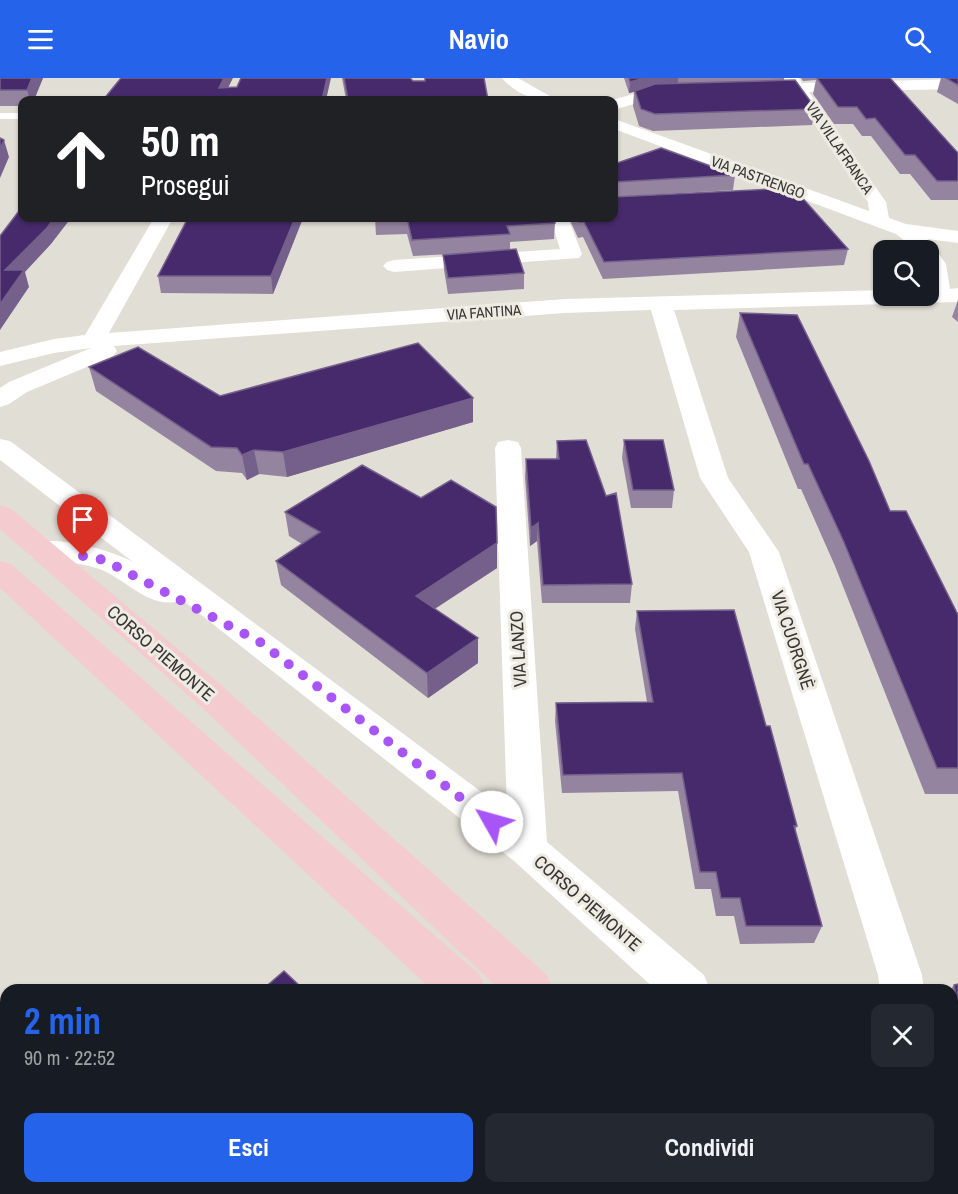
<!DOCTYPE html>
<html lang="it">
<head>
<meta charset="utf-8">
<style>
  body { margin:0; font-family:"Archivo Narrow",sans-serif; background:#242831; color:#f1f3f6; height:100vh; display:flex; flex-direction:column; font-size:22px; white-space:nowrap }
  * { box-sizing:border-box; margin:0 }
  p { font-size:20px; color:#9ea1a6 }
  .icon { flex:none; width:33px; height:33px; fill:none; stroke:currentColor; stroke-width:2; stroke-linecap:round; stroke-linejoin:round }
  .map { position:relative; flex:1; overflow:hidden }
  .details { position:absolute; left:0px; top:906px; width:958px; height:210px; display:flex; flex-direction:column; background:#171b24; border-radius:18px 18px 0 0; box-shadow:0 2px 4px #0004 }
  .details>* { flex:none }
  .guide { position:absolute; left:18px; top:18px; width:600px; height:126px; border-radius:12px; box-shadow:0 2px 4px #0004; background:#202124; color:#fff; overflow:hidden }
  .buttons { position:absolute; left:873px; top:162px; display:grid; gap:12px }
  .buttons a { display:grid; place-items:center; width:66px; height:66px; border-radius:12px; background:#171b24; box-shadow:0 2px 4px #0004; font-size:30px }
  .pin { position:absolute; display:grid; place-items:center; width:51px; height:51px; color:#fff; margin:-62px -26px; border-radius:50% 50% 50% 0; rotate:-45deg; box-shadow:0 0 6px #0007 }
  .pin .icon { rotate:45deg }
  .me { position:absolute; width:66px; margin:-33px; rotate:308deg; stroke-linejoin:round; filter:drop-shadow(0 0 4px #0008) }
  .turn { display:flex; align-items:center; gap:21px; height:126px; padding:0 24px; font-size:27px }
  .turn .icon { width:78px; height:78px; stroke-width:2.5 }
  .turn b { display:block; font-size:42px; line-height:51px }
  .round { display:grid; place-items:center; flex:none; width:63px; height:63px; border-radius:12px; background:#242831 }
  .overview { display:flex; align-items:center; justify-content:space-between; height:102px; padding:0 24px }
  h1 { font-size:36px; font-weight:800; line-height:45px; color:#2563eb }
  .cta { display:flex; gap:12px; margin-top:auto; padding:12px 24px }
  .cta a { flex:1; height:69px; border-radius:12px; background:#2563eb; color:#fff; font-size:24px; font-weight:800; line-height:69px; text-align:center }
  .cta a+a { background:#242831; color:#f1f3f6 }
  header { display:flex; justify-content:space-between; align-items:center; height:78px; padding:0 24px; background:#2563eb; color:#fff; font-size:27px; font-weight:800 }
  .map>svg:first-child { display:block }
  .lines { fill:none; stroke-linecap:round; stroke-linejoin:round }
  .service { fill:#fff; fill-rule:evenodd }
  .minor { fill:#fff; fill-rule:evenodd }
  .secondary { fill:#f4ccd0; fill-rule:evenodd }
  .wall { fill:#9484a0 }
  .shaded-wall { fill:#74608b }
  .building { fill:#462a6b; stroke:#74608b; stroke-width:1.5 }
  .route { stroke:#a855f7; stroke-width:10; stroke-dasharray:0 18 }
  .labels { text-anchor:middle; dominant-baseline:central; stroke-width:6; stroke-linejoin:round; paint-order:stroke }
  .far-street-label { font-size:15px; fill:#373633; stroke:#eeebe2 }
  .street-label { font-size:18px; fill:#373633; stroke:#eeebe2 }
</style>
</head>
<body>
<header><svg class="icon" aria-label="menu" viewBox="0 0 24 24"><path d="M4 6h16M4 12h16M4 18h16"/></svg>Navio<svg class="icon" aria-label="search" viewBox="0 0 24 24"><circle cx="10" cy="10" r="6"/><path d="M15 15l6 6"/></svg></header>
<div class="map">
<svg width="958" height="1116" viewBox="0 0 958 1116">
  <rect width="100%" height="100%" fill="#e1ded5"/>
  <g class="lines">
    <path class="service" d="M 0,35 L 22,35 L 22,41 L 0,41 Z"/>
    <path class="minor" d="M 502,0 L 518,0 L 557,22 C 537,24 515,16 502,0 Z
      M 784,0 L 799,0 L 802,5 L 958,1 L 958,11 L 809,14 L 886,124 L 889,140 L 906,146 L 958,153 L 958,165 L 928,161 L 946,186 L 950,211 L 958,210 L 958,224 L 674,232 L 728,400 L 779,474 L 922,897 L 924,912 L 880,912 L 878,897 L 749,474 L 700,400 L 651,232 L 565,235 L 114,268 L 117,273 L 113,278 L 27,314 L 9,326 L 0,329 L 0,310 L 9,304 L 91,270 L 54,275 L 0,288 L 0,274 L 54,261 L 85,257 L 154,140 L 173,140 L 109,255 L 565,221 L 884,212 L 884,218 L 928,218 L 928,172 L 916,172 L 896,156 L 614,51 L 614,41 L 620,43 L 869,133 L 868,124 L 793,15 L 757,16 L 749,11 L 757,6 L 787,6 Z
      M 679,8 L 687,13 L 684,16 L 653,20 L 614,32 L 612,22 L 652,11 Z
      M 550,140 L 568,140 L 582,176 L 579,180 L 394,194 L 387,192 L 383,188 L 387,184 L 394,182 L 560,171 Z
      M 0,361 L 10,363 L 507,733 L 495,370 L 498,364 L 508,362 L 518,364 L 521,370 L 547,764 L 704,897 L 710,912 L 656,912 L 514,783 L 181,521 L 179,523 C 148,532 124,498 96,490 C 75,483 52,484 31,479 L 27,472 L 31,465 C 57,458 109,471 133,484 L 0,382 Z
      M 952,1078 L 958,1080 L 958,1116 L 888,1116 L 886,1110 L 952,1110 Z"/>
    <path class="secondary" d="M 0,427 L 10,430 L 222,608 L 547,897 L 553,912 L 500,912 L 198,626 L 0,451 Z
      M 0,483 L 11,486 L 480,897 L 486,912 L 432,912 L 0,510 Z
      M 658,1110 L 709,1110 L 712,1116 L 660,1116 Z
      M 732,1110 L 787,1110 L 785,1116 L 729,1116 Z
      M 818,1110 L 879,1110 L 882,1116 L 820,1116 Z"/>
  </g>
  <path class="wall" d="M 0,0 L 43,0 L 34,22 L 22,22 L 22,28 L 0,28 Z
    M 342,0 L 411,0 L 411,1 L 413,3 L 488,22 L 346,22 Z
    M 624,0 L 784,0 L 784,2 L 816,31 L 812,47 L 653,53 L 639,48 L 633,28 L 634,14 L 629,15 Z
    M 801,0 L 890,0 L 958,75 L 958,122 L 931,122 L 910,96 L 900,96 L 871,58 L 862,58 L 853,46 L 834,46 L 813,16 L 816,2 L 803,3 Z
    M 941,0 L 958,0 L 958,26 L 937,14 Z
    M 614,86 L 735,97 L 733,112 L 614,119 L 848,171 L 844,187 L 603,201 L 583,159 L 578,160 L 569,140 L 614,140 Z
    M 188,140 L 303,140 L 273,216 L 161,215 L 158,198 Z
    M 375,140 L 555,145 L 554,161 L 510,164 L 510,172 L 524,195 L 524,211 L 448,216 L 444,192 L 443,177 L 451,176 L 413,178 L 407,156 L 376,157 Z
    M 958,222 L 958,244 L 952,239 Z
    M 740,235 L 890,433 L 958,537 L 958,716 L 925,716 L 835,488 L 801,411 L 798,411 L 736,259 Z
    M 89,289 L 220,318 L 473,320 L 473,344 L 287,399 L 259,396 L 247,402 L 242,395 L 216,393 L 96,313 Z
    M 624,362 L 674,412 L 672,430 L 631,430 L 622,380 Z
    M 557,363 L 632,506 L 630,525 L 542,525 L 537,463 L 530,468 L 525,399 L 526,381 L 556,381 Z
    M 285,434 L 497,490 L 435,531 L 478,560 L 478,585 L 428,620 L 281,507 L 276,483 L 302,466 L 289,458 Z
    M 637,533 L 766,648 L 797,748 L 795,753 L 822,848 L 814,865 L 740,866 L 734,838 L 716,838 L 711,811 L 695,811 L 678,713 L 562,715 L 555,643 L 556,625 L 647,624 L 635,551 Z
    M 958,906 L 958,1002 L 952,980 L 952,912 L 950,912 L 954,907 Z"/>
  <path class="shaded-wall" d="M 32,0 L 43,0 L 34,22 L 30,22 L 27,12 Z
    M 224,0 L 233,0 L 222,22 L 219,10 Z
    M 327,0 L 331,0 L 326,22 L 322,22 Z
    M 645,0 L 678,0 L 678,6 L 652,9 L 629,15 L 630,4 Z
    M 4,62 L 9,79 L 0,100 L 0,71 Z
    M 54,140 L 71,140 L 51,166 L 25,194 L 29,209 L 0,252 L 0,226 L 5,192 Z
    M 295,140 L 303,140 L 273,216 L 271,198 Z
    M 473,320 L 473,344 L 287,399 L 283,374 Z
    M 254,372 L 259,396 L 247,402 L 242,377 Z
    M 538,445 L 537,463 L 530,468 L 531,450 Z
    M 497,465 L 497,490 L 417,542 L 416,518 Z
    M 478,560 L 478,585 L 428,620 L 427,595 Z
    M 114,1112 L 117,1116 L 110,1116 Z"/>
  <path class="building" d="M 0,0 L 32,0 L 27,12 L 0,12 Z
    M 121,0 L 224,0 L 219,10 L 237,9 L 241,0 L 327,0 L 322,22 L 103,22 Z
    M 344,0 L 410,0 L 413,3 L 425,3 L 425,0 L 484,0 L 488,22 L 348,22 Z
    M 629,0 L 645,0 L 630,4 Z
    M 817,0 L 890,0 L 958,75 L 958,103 L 937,103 L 915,77 L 905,77 L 875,40 L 866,41 L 857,29 L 838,29 Z
    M 946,0 L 958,0 L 958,7 Z
    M 795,2 L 816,31 L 655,36 L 641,31 L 635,13 L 655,6 Z
    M 0,60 L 4,62 L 0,71 Z
    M 661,70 L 735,97 L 615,104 L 614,105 L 614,86 Z
    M 773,111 L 789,117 L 799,116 L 848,171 L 604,184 L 584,144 L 579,144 L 577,140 L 614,140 L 614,114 L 614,119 Z
    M 22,129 L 22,140 L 54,140 L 47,150 L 5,192 L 24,192 L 0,226 L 0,158 Z
    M 188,140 L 295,140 L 271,198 L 158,198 Z
    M 375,140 L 554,140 L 555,145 L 507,148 L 510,156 L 412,162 L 407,140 L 375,141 Z
    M 516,171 L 524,195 L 448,200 L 443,177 Z
    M 740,235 L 797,237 L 869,383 L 890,433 L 906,433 L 958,537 L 958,690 L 937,690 L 843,462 L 808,386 L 804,386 Z
    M 418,265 L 473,320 L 283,374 L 254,372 L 242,377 L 237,370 L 211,369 L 89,289 L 138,269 L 220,318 Z
    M 586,362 L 606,418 L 616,415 L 632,506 L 543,507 L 538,445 L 531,450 L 526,381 L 559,381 L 557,363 Z
    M 624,362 L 663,362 L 674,412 L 633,412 Z
    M 362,387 L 421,420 L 451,402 L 496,429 L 497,465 L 416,518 L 478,560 L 427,595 L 276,483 L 320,454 L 285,434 Z
    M 734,532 L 766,648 L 770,648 L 797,748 L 794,748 L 822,848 L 746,848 L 740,820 L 721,820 L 716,794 L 700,794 L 682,695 L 563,697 L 556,625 L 653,624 L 637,533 Z
    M 284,893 L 304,912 L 262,912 Z
    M 958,906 L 958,926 L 954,907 Z
    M 6,1094 L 6,1103 L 2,1097 Z
    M 11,1110 L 113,1110 L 114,1112 L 110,1116 L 15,1116 Z"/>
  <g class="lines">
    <path class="route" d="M 83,478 L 104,482 L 260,564 L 492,744"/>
  </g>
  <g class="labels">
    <g class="far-street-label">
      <text transform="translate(840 70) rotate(56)">VIA VILLAFRANCA</text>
      <text transform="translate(758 99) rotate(20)">VIA PASTRENGO</text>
      <text transform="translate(484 234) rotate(-4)">VIA FANTINA</text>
    </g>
    <g class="street-label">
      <text transform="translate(793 562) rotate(72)">VIA CUORGNÈ</text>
      <text transform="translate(518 571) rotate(-93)">VIA LANZO</text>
      <text transform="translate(161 575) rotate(41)">CORSO PIEMONTE</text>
      <text transform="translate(588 825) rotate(41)">CORSO PIEMONTE</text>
    </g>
  </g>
</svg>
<div class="buttons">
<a><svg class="icon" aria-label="search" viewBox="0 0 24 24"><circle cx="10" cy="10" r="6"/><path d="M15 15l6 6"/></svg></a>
</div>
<div class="pin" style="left:83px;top:478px;background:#d93025"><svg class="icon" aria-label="arrive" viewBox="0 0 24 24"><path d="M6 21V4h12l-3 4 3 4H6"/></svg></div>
<svg class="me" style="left:492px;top:744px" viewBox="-20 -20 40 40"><circle r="19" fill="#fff"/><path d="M0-13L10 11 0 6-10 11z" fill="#a855f7"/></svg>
<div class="guide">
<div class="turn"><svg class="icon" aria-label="ahead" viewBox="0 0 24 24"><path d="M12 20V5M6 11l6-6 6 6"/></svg><div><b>50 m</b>Prosegui</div></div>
</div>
<section class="details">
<div class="overview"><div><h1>2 min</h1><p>90 m · 22:52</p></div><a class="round"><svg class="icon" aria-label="close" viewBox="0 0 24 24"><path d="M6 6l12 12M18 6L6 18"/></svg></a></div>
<div class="cta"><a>Esci</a><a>Condividi</a></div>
</section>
</div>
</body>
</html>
